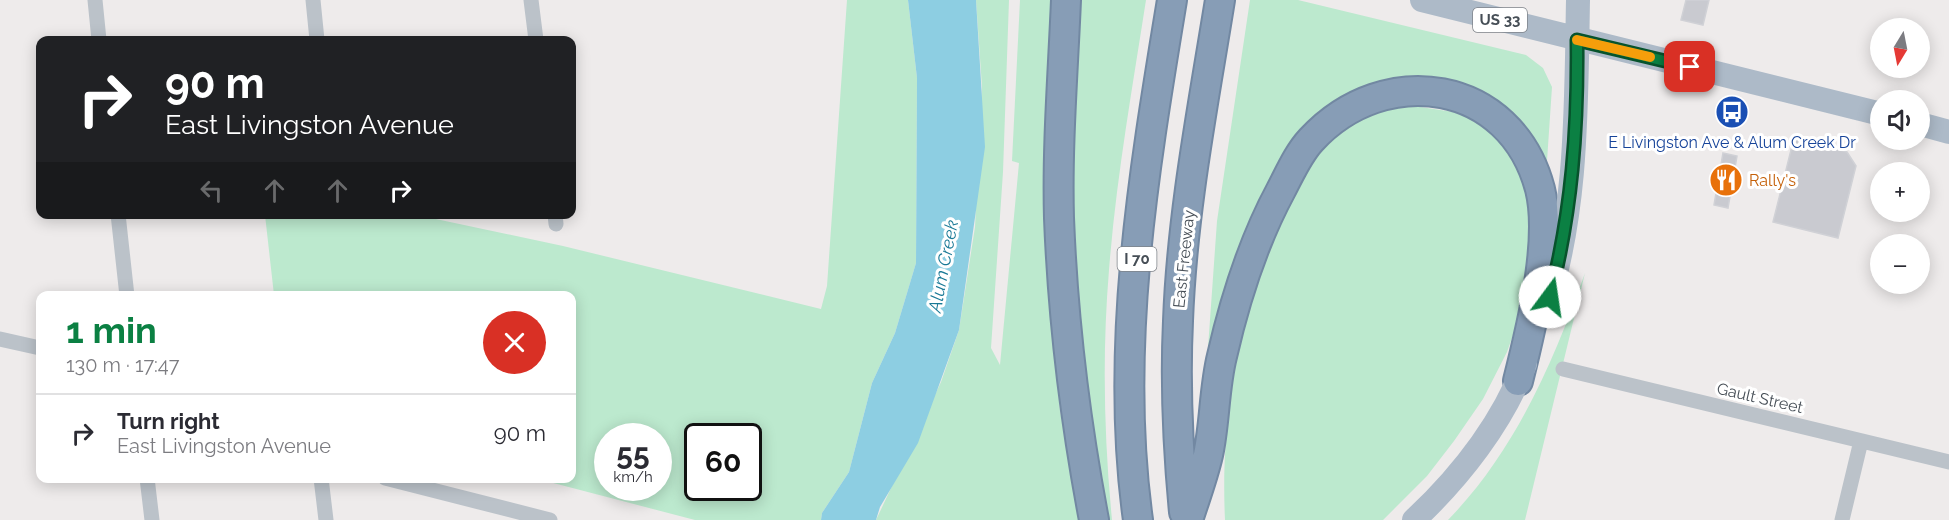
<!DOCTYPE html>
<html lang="en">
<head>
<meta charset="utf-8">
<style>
  body { margin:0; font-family:Raleway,sans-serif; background:#f2f2f3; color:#2b2b33; height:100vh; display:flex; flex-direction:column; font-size:22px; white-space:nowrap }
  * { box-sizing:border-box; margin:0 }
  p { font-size:20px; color:#7c7c81 }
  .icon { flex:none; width:33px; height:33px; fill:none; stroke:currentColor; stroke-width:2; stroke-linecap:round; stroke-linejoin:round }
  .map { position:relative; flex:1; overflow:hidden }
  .drawer { position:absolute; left:36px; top:291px; width:540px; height:192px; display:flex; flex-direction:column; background:#fff; border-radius:12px; box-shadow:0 3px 15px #0003 }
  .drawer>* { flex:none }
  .banner { position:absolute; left:36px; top:36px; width:540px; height:183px; border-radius:12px; box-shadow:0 3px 15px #0003; background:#202124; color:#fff; overflow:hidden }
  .needle { width:39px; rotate:190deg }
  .buttons { position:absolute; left:1870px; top:18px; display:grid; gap:12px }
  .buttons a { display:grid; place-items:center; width:60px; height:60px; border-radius:50%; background:#fff; box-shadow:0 3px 15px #0003; font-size:30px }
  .speed { position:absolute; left:594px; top:423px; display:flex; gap:12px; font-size:30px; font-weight:700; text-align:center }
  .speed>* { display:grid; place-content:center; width:78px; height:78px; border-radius:50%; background:#fff; box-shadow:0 3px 15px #0003; line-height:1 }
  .speed small { font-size:15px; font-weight:400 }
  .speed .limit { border:3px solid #111; border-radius:9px; background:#fff; color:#111 }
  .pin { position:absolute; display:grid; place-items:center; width:51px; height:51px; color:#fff; margin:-26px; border-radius:12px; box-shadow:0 3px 9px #0006 }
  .me { position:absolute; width:66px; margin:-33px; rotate:14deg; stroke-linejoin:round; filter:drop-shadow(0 0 4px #0008) }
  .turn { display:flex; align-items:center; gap:21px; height:126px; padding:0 30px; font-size:27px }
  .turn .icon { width:78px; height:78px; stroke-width:2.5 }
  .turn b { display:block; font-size:42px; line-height:51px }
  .lanes { display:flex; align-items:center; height:57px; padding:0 30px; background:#0003; justify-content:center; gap:30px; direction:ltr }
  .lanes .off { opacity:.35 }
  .round { display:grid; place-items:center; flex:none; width:63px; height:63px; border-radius:32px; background:#f2f2f3 }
  .overview { display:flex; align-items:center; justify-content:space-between; height:102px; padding:0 30px }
  h1 { font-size:36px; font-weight:700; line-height:45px; color:#0b8043 }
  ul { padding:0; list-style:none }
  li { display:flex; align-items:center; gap:18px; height:78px; padding:0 30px; border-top:2px solid #e1e1e2 }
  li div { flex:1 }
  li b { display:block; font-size:22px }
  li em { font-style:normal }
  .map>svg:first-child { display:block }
  .green { fill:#bce9ce; fill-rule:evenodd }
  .water { fill:#8dcee2 }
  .building { fill:#c9cad0; stroke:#d0d1d6; stroke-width:1.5 }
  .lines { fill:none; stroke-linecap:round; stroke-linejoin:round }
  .motorway-casing { stroke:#7288a2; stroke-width:32 }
  .minor { stroke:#bbc2c9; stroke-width:15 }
  .primary { stroke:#adbac8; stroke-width:24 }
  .motorway { stroke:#879db6; stroke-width:28 }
  .route-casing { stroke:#07532c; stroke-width:15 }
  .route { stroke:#0b8043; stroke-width:10 }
  .slow { stroke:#f59e0b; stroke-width:10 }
  .labels { text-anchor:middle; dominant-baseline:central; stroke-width:6; stroke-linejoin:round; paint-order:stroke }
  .shield { fill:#fff; stroke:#7e8389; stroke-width:1.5 }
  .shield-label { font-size:15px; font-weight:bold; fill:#464e56 }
  .transit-label { font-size:16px; fill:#164399; stroke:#fff }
  .food-label { font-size:16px; fill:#c56008; stroke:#fff; text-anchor:start }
  .street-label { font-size:16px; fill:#464e56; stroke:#fff }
  .water-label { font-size:18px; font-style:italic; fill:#197996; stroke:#fff }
</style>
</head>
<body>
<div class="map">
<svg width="1949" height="520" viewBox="0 0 1949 520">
  <rect width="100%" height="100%" fill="#eeebeb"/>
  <path class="green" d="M 847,0 L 908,0 L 917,78 L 916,263 L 895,333 L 872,383 L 849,472 L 822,513 L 821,520 L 695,520 L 538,479 L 572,478 L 572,296 L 274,295 L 265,215 L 417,215 L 563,246 L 821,309 L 827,286 ZM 608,436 L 658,436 L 658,488 L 608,488 ZM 698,436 L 748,436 L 748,488 L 698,488 Z
    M 976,0 L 1009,0 L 1003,172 L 991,348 L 1000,365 L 1019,163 L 1012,161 L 1020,0 L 1054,0 L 1047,261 L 1060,411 L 1081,520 L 876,520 L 941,382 L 959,330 L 975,227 L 982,87 Z
    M 1077,0 L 1146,0 C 1132,90 1116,180 1109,270 C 1102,354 1104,437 1112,520 L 1103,520 L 1092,465 L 1068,184 Z
    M 1250,0 L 1298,0 L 1526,55 L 1543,68 L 1552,87 L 1547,161 L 1540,163 L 1464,89 L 1334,107 L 1213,349 L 1208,348 L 1217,221 Z
    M 1414,106 L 1460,113 L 1482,125 L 1507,144 L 1538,210 L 1524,304 L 1507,352 L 1483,399 L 1454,441 L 1427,476 L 1383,520 L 1225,520 C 1221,437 1233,353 1258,273 C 1263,254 1274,236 1281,219 C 1296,186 1311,151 1342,129 C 1364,113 1388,108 1414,106 Z
    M 1585,273 L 1525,520 L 1448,520 C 1515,451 1553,363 1585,273 Z"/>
  <path class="water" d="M 908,0 L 976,0 L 985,147 L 959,330 L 918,443 L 880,507 L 876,520 L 821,520 L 822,513 L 849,472 L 872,383 L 895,333 L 916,263 L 917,78 Z"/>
  <path class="building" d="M 1686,0 L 1709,0 L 1703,25 L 1681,20 Z
    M 1794,138 L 1847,152 L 1856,166 L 1838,238 L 1773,222 Z
    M 1723,153 L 1737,156 L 1728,208 L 1714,205 Z"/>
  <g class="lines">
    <defs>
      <path id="motorway" d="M 1066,0 C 1063,72 1057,146 1059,218 C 1063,320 1075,420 1094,520
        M 1184,512 C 1178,449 1175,384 1178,321 C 1182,213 1203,106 1220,0
        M 1138,520 C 1114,348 1144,170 1172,0
        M 1188,520 C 1195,498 1203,477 1208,455 C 1215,423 1214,388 1222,356 C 1235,299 1253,242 1281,190 C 1290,173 1298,154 1311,140 C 1385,60 1511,79 1540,189 C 1553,241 1531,329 1518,381"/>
    </defs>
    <use href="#motorway" class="motorway-casing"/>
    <path class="minor" d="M 95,0 L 99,40
      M 313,0 L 317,40
      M 531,0 L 536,40
      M 118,214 L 127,296
      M 555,214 L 556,224
      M 0,339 L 40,348
      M 1563,369 L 1949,462
      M 147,478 L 152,520
      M 321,478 L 326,520
      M 385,478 L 550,520
      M 1842,520 L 1861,441"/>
    <path class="primary" d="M 1422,0 L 1881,114
      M 1920,124 L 1949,132
      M 1545,312 C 1578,211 1576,105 1578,0
      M 1414,520 C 1460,477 1502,423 1525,364"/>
    <use href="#motorway" class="motorway"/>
  </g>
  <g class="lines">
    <defs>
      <path id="route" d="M 1550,297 C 1572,210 1578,129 1577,40 L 1690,67"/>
    </defs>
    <use href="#route" class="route-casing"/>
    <use href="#route" class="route"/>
    <path class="slow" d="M 1577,40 L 1650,57"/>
  </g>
  <defs>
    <symbol id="bus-disc" viewBox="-11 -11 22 22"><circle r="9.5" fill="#1a4fb4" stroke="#fff"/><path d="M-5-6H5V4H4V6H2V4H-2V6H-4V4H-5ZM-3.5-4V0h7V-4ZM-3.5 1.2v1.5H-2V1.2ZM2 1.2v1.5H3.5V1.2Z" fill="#fff"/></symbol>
    <symbol id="restaurant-disc" viewBox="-11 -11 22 22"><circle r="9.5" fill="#e8710a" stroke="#fff"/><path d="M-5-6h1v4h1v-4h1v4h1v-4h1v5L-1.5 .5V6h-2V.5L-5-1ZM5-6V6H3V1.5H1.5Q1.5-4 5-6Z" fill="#fff"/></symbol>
  </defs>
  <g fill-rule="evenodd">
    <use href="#bus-disc" x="1713" y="93" width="38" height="38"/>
    <use href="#restaurant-disc" x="1707" y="161" width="38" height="38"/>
  </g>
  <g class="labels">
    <g class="shield">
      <rect x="1473" y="8" width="54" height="24" rx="4.5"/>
      <rect x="1117.5" y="247" width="39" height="24" rx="4.5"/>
    </g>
    <g class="shield-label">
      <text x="1500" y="20">US 33</text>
      <text x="1137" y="259">I 70</text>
    </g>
    <g class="transit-label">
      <text x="1732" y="142">E Livingston Ave &amp; Alum Creek Dr</text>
    </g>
    <g class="food-label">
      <text x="1749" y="180">Rally's</text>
    </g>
    <g class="street-label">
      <text transform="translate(1184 259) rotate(-84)">East Freeway</text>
      <text transform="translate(1760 398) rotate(13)">Gault Street</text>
    </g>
    <g class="water-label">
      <text transform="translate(943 266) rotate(-79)">Alum Creek</text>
    </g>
  </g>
</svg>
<div class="buttons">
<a><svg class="needle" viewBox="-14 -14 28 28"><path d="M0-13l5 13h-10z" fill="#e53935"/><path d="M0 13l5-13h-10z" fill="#7c7c81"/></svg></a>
<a><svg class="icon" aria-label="sound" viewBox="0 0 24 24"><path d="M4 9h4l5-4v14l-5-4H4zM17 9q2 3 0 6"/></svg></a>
<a>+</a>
<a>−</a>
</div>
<div class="speed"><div>55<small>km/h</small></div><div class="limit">60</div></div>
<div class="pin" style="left:1690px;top:67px;background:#d93025"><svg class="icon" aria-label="arrive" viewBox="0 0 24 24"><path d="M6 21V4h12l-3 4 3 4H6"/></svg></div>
<svg class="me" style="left:1550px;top:297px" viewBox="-20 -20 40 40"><circle r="19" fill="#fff"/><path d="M0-13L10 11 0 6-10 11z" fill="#0b8043"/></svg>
<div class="banner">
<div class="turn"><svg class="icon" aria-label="right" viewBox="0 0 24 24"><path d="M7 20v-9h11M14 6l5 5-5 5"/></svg><div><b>90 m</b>East Livingston Avenue</div></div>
<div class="lanes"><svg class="icon off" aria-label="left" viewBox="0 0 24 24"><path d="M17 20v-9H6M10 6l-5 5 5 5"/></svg><svg class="icon off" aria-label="ahead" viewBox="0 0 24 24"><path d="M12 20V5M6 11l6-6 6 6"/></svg><svg class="icon off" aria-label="ahead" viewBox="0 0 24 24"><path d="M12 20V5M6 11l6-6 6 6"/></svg><svg class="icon" aria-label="right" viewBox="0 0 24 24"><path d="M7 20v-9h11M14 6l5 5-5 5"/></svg></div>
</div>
<section class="drawer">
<div class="overview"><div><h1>1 min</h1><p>130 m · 17:47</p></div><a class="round" style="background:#d93025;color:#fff"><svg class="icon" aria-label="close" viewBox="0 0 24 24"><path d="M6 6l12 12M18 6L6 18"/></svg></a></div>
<ul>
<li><svg class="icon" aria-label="right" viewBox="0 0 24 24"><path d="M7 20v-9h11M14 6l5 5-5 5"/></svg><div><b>Turn right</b><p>East Livingston Avenue</p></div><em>90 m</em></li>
</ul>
</section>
</div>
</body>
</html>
